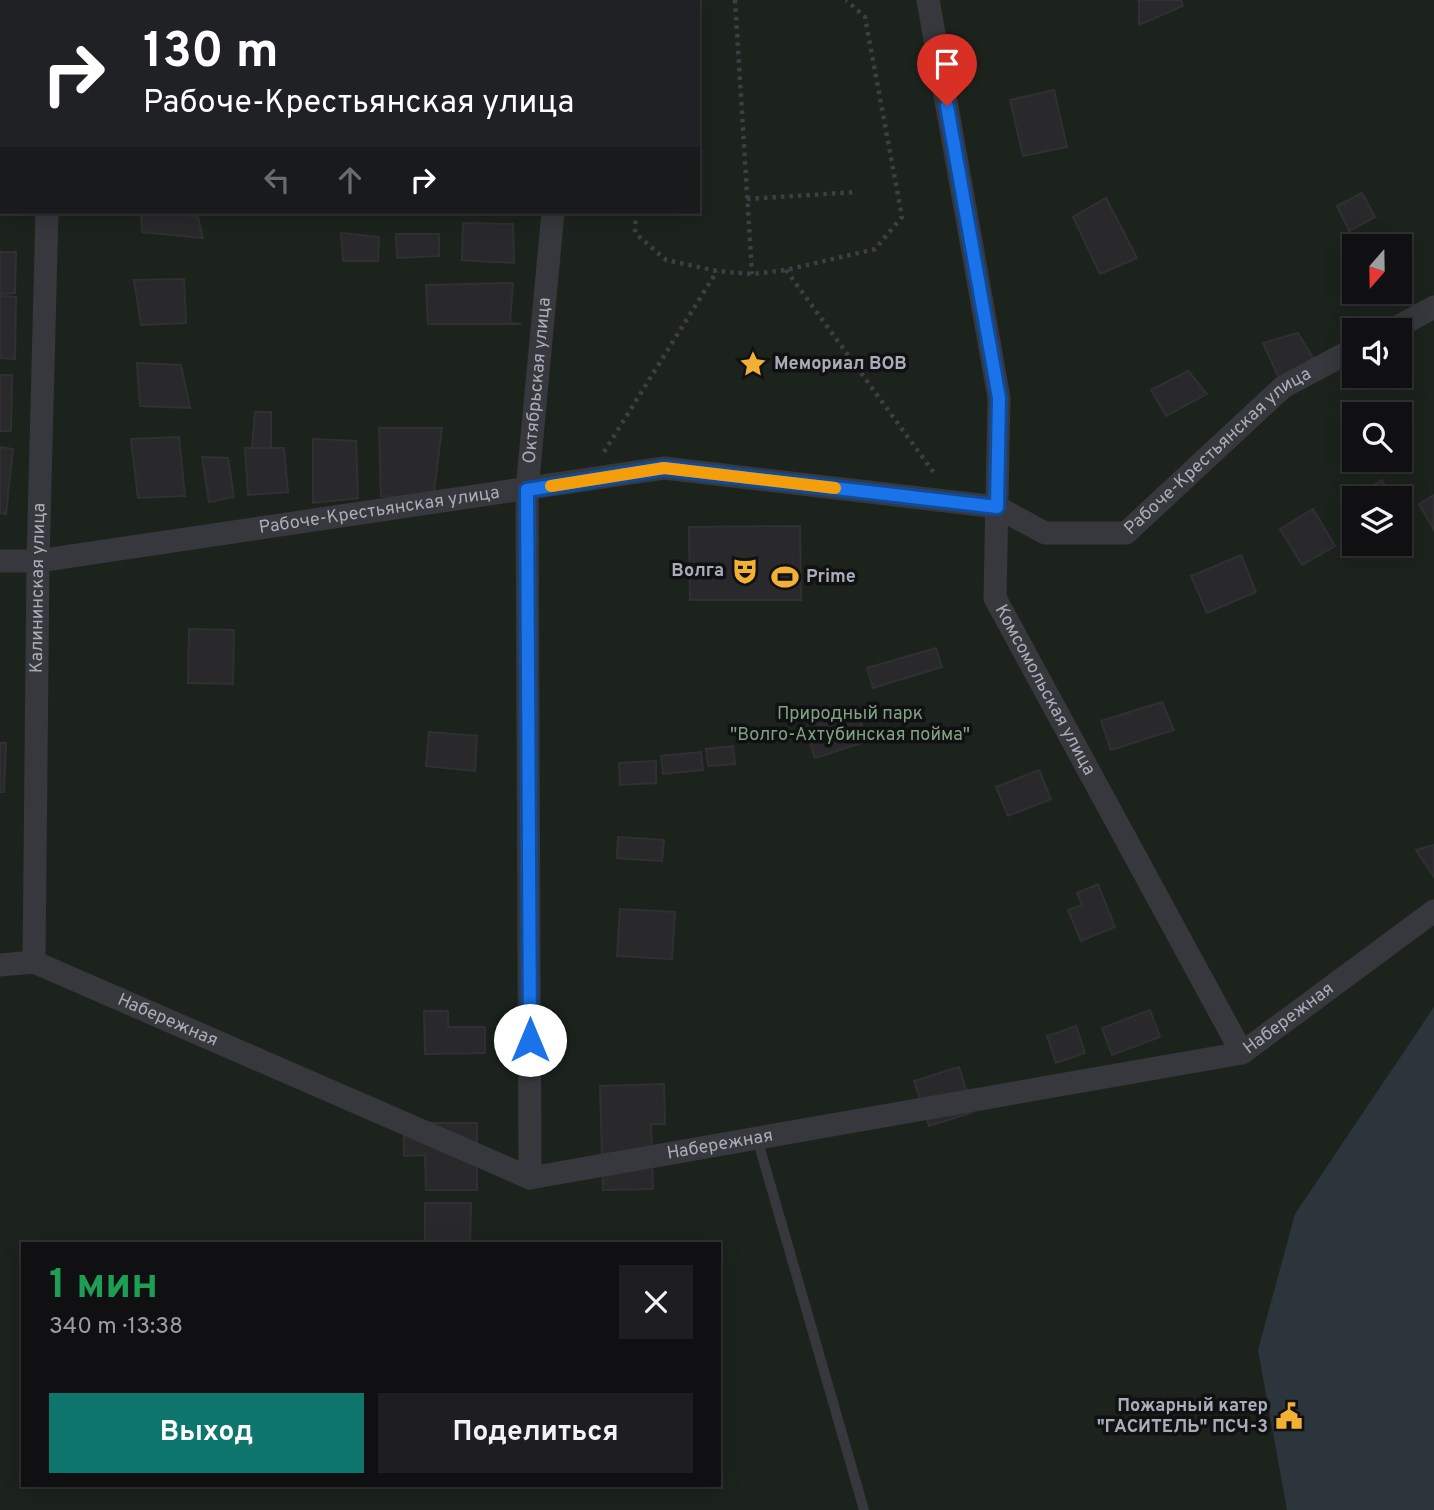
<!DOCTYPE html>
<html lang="ru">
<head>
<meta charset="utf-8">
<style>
  body { margin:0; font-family:Overpass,sans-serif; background:#1e1e20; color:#f1f3f6; height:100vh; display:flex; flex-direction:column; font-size:26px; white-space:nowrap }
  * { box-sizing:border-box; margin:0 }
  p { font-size:23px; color:#9c9d9f }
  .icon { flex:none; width:38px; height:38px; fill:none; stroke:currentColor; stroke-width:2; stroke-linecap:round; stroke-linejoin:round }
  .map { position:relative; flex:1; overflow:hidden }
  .sheet { position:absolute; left:21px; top:1242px; width:700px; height:245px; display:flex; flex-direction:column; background:#101012; border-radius:0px; box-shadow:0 4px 18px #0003,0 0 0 2px #303032 }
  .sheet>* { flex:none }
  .top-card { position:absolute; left:0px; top:0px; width:700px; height:214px; box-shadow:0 4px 18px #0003,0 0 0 2px #303032; background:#202124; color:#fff; overflow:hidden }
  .needle { width:46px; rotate:200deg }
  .fabs { position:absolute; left:1342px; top:234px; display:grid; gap:14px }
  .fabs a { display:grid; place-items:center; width:70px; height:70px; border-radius:0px; background:#101012; box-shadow:0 4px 18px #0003,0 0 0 2px #303032; font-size:35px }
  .pin { position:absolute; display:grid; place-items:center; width:60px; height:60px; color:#fff; margin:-72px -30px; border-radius:50% 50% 50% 0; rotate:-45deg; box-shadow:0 0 7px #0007 }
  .pin .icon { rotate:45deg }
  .me { position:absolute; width:77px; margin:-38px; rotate:0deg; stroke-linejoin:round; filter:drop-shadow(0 0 5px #0008) }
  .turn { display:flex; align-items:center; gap:24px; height:147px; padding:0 28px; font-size:32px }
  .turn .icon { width:91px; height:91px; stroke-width:2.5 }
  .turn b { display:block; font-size:49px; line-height:60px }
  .lanes { display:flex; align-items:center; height:66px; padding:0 28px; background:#0003; justify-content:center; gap:35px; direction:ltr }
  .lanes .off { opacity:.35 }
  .round { display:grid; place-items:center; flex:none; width:74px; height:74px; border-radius:0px; background:#1e1e20 }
  .overview { display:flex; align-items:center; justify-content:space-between; height:119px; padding:0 28px }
  h1 { font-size:42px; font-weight:700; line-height:52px; color:#1e9e55 }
  .cta { display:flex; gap:14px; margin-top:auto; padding:14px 28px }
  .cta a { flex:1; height:80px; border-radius:0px; background:#0f766e; color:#fff; font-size:28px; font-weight:700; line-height:80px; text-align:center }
  .cta a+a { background:#1e1e20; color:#f1f3f6 }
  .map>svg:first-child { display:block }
  .green { fill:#1c231d; fill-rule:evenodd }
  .water { fill:#2c353c }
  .building { fill:#29292c; stroke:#303034; stroke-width:2 }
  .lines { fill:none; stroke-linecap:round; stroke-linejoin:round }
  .path { stroke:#3d3f44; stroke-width:4.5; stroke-dasharray:3.5 5; stroke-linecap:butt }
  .lane { stroke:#37383d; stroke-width:10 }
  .street { stroke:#37383d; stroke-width:23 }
  .route-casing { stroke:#114b97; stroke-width:18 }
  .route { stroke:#1a73e8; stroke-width:12 }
  .slow { stroke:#f59e0b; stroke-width:12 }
  .labels { text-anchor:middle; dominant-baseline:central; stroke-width:7; stroke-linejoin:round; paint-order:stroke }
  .poi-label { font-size:18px; font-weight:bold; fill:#a8adb8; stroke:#111113; text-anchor:start }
  .street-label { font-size:18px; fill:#a8adb8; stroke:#111113 }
  .park-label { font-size:18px; fill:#7fa381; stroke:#111113 }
</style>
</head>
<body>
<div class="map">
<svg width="1434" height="1510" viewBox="0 0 1434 1510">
  <rect width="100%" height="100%" fill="#161618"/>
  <path class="green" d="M 0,0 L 1434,0 L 1434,1510 L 0,1510 ZM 2,2 L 698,2 L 698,212 L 2,212 ZM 1354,247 L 1400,247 L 1400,292 L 1354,292 ZM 1354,331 L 1400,331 L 1400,376 L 1354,376 ZM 1354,415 L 1400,415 L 1400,460 L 1354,460 ZM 1354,499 L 1400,499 L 1400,544 L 1354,544 ZM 23,1244 L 719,1244 L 719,1486 L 23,1486 Z"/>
  <path class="water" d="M 1434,1007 L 1434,1510 L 1287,1510 L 1258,1350 L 1295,1214 Z"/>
  <path class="building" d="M 0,0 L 26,0 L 2,2 L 2,17 Z
    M 243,0 L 292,0 L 292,2 L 243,2 Z
    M 1139,0 L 1181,0 L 1183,6 L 1139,25 Z
    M 0,33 L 2,33 L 0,75 Z
    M 1054,90 L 1067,147 L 1023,156 L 1010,100 Z
    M 0,94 L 2,94 L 2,157 L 0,157 Z
    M 1362,193 L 1375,217 L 1349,231 L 1337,206 Z
    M 1106,198 L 1137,258 L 1100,274 L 1073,217 Z
    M 141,212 L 167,212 L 198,217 L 203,238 L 142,232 Z
    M 463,223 L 513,224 L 514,263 L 462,260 Z
    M 341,233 L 379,237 L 378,261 L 343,261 Z
    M 396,234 L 439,234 L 439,256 L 397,258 Z
    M 0,252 L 16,252 L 15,293 L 0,294 Z
    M 184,279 L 186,323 L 141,325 L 134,280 Z
    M 513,283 L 510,323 L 521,324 L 428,324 L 426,285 Z
    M 0,296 L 16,297 L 15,359 L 0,358 Z
    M 1298,333 L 1313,358 L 1279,378 L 1263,343 Z
    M 137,363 L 181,365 L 190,408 L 140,406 Z
    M 1188,371 L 1207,394 L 1166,416 L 1151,390 Z
    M 0,375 L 12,375 L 11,431 L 0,431 Z
    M 255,412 L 271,412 L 271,448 L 252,448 Z
    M 379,428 L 442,428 L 433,499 L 381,496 Z
    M 179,437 L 185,496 L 138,498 L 131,439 Z
    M 313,439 L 356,441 L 358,498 L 313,503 Z
    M 0,447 L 13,449 L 6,514 L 0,513 Z
    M 245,448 L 284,448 L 288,492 L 248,495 Z
    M 202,457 L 228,458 L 234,497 L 209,502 Z
    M 1382,480 L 1393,499 L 1355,499 L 1354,497 Z
    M 1434,495 L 1434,530 L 1419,504 Z
    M 1313,509 L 1335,546 L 1302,565 L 1280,529 Z
    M 800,526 L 801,600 L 690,600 L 689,527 Z
    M 1241,555 L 1256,592 L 1207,613 L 1191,576 Z
    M 189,629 L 234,630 L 233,684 L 188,683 Z
    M 936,648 L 942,667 L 873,688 L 867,668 Z
    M 1162,702 L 1174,730 L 1111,750 L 1101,721 Z
    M 834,706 L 842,716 L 857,711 L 867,741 L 815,758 L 805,728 L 814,725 L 810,714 Z
    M 429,732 L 477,736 L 475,771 L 426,766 Z
    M 0,743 L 6,743 L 4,792 L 0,792 Z
    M 733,746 L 735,764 L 708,766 L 706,749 Z
    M 701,752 L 703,770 L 663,774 L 661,756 Z
    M 656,761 L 656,783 L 620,785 L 619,763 Z
    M 1039,770 L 1051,799 L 1008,816 L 996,787 Z
    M 618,837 L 664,840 L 662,861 L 617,858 Z
    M 1434,845 L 1434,877 L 1416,850 Z
    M 1098,884 L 1115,927 L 1081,941 L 1068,910 L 1082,905 L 1077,893 Z
    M 620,909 L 675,912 L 672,959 L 617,956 Z
    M 1150,1010 L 1160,1037 L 1112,1055 L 1102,1028 Z
    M 424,1011 L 448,1011 L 448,1027 L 485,1027 L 485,1053 L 425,1054 Z
    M 1076,1026 L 1085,1053 L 1056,1063 L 1047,1036 Z
    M 959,1067 L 973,1112 L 929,1126 L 914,1081 Z
    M 664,1084 L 665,1124 L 651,1124 L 653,1189 L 603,1190 L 600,1086 Z
    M 404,1123 L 477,1123 L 477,1190 L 426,1190 L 425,1155 L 404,1156 Z
    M 425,1203 L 471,1203 L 470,1244 L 425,1244 Z"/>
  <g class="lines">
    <path class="path" d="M 735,0 L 752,274
      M 673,2 L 674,0
      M 747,199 L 856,192
      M 636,212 L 635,233 L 666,260 L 717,271 L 752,274 L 786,270 L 875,249 L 902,217 L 865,17 L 846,0
      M 786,270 L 934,473
      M 604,452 L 717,271"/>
    <path class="lane" d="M 757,1138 L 864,1510"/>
    <g class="street">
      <path id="s1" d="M 928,0 L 999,398 L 995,598 L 1242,1053"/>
      <path d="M 53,2 L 53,0"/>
      <path d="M 572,2 L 572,0"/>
      <path d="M 1390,331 L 1434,307"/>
      <path id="s2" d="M 0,561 L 38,561 L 664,468 L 997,507 L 1045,533 L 1126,533 L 1283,387 L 1354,349"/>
      <path id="s3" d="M 34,962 L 38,561 L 47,212"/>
      <path id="s4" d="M 0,965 L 34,962 L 530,1178 L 1242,1053 L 1434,911"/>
      <path id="s5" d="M 530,1178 L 527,490 L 553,212"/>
    </g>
  </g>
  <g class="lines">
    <defs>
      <path id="route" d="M 530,1040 L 527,490 L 664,468 L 997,507 L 999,398 L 947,106"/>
    </defs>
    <use href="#route" class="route-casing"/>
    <use href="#route" class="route"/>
    <path class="slow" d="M 551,486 L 664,468 L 835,488"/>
  </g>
  <defs>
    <symbol id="sight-bare" viewBox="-9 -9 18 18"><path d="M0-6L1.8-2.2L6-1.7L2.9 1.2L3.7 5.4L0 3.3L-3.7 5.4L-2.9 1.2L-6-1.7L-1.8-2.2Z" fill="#f2b134" stroke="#111113" stroke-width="2.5" paint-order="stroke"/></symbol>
    <symbol id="theatre-bare" viewBox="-9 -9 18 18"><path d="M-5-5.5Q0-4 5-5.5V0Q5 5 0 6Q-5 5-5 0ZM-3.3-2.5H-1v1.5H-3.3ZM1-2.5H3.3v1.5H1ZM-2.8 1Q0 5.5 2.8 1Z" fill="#f2b134" stroke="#111113" stroke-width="2.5" paint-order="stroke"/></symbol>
    <symbol id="stadium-bare" viewBox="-9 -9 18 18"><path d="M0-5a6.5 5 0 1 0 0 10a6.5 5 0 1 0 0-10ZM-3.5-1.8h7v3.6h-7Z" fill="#f2b134" stroke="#111113" stroke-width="2.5" paint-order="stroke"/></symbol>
    <symbol id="civic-bare" viewBox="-9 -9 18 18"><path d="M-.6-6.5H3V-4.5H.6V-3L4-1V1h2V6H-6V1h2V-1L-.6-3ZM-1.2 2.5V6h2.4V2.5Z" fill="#f2b134" stroke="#111113" stroke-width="2.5" paint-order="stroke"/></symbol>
  </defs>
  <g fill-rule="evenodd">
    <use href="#sight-bare" x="734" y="345" width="38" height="38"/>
    <use href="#theatre-bare" x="726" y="552" width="38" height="38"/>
    <use href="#stadium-bare" x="766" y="558" width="38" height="38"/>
    <use href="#civic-bare" x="1270" y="1397" width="38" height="38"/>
  </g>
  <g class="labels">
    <g class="poi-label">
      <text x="774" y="364">Мемориал ВОВ</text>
      <text x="724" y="571" text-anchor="end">Волга</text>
      <text x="806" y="577">Prime</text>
      <text x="1268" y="1406" text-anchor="end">Пожарный катер<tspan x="1268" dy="21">"ГАСИТЕЛЬ" ПСЧ-3</tspan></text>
    </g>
    <g class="street-label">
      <text stroke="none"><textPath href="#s5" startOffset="798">Октябрьская улица</textPath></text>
      <text stroke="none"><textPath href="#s2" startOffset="1265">Рабоче-Крестьянская улица</textPath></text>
      <text stroke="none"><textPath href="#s2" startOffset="383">Рабоче-Крестьянская улица</textPath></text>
      <text stroke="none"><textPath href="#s3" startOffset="374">Калининская улица</textPath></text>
      <text stroke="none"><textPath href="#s1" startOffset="709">Комсомольская улица</textPath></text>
      <text stroke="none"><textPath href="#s4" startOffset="1356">Набережная</textPath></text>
      <text stroke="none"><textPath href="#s4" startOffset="180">Набережная</textPath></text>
      <text stroke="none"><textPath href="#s4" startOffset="768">Набережная</textPath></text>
    </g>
    <g class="park-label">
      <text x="850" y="714">Природный парк<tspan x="850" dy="21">"Волго-Ахтубинская пойма"</tspan></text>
    </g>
  </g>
</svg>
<div class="fabs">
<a><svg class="needle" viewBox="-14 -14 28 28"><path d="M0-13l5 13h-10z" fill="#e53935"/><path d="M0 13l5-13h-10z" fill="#9c9d9f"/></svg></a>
<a><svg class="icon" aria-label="sound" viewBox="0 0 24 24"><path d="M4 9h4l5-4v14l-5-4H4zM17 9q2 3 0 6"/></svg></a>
<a><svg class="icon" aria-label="search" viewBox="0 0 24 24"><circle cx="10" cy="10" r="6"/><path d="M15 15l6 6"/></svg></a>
<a><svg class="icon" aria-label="layers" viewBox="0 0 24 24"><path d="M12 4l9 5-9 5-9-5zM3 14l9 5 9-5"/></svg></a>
</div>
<div class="pin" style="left:947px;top:106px;background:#d93025"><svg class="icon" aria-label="arrive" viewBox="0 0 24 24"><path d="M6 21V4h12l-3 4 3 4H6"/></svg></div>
<svg class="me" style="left:530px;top:1040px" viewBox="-20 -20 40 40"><circle r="19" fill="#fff"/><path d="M0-13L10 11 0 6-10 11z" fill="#1a73e8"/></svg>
<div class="top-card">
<div class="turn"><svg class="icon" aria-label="right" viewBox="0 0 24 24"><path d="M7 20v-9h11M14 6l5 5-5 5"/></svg><div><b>130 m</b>Рабоче-Крестьянская улица</div></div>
<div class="lanes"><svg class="icon off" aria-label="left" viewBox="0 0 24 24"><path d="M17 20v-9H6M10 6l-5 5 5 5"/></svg><svg class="icon off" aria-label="ahead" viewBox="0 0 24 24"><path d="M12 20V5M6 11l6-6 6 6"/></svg><svg class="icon" aria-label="right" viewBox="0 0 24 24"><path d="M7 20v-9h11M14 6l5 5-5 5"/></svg></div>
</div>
<section class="sheet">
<div class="overview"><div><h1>1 мин</h1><p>340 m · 13:38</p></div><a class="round"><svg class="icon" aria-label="close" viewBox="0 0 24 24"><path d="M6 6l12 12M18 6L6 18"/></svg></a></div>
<div class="cta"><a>Выход</a><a>Поделиться</a></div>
</section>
</div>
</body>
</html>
